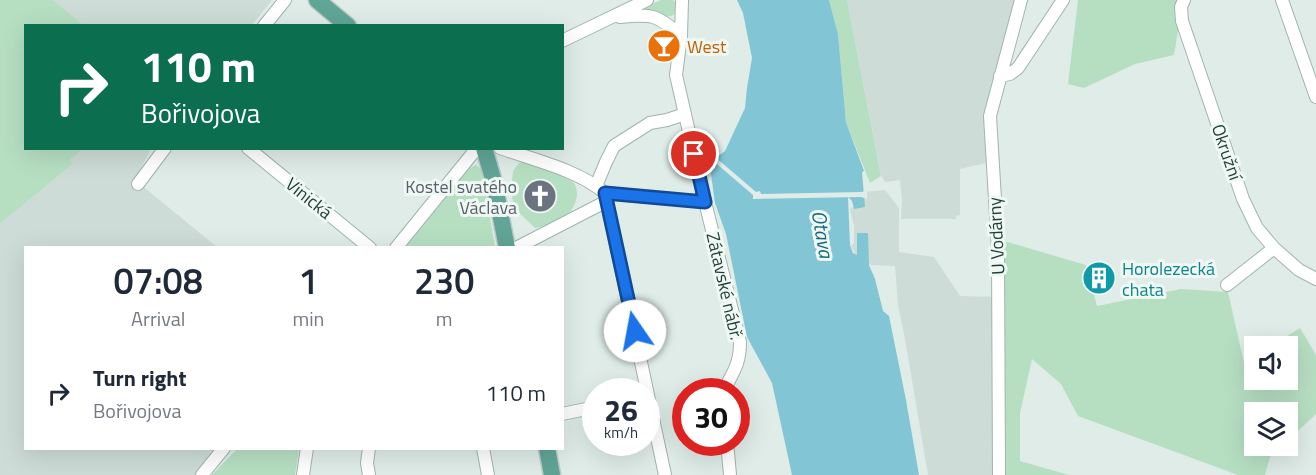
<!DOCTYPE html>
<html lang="en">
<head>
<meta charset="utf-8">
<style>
  body { margin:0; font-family:"Titillium Web",sans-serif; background:#f2f2f3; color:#1f2937; height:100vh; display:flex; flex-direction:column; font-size:22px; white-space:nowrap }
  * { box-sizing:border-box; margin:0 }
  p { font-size:20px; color:#747a83 }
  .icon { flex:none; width:33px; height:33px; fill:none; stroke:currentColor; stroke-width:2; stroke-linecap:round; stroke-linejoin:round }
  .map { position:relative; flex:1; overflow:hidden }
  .panel { position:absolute; left:24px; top:246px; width:540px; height:204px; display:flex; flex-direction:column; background:#fff; border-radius:0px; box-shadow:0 6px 24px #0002 }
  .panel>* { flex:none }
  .guide { position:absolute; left:24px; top:24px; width:540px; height:126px; border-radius:0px; box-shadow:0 6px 24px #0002; background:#0b6e4f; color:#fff; overflow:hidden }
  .buttons { position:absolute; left:1244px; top:336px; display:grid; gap:12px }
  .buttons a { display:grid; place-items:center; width:54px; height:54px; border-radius:0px; background:#fff; box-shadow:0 6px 24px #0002; font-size:30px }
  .speed { position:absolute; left:582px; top:378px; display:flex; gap:12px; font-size:30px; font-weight:700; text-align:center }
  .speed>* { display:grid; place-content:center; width:78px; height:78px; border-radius:50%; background:#fff; box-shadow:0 6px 24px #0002; line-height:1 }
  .speed small { font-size:15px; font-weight:400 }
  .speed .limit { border:9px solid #d22; background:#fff; color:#111 }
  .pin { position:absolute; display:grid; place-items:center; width:51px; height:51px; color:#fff; margin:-26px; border:3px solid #fff; border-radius:50%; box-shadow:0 2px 6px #0007 }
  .me { position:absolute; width:66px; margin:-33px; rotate:348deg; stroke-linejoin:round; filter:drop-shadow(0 0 4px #0008) }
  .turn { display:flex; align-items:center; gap:21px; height:126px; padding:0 18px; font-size:27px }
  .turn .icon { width:78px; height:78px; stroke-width:2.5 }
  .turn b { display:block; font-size:42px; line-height:51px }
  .eta { display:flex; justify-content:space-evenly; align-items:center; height:102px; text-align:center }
  .eta b { font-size:36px; font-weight:600; line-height:42px }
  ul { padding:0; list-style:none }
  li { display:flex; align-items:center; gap:18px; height:90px; padding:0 18px }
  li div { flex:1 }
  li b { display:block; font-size:22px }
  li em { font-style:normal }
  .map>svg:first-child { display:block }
  .built { fill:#cddcd6 }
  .green { fill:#b6dfc2 }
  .water { fill:#82c6d6 }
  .pier { fill:#dfece7 }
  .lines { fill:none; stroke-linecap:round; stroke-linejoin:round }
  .minor-casing { stroke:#a2b4ae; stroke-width:14 }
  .major-casing { stroke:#c0c9c7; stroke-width:19 }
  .minor { stroke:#fff; stroke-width:12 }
  .major { stroke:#60a596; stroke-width:16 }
  .route-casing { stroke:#114b97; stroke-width:15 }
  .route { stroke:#1a73e8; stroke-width:10 }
  .labels { text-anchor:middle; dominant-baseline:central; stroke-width:6; stroke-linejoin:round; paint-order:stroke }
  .food-label { font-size:18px; fill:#c56008; stroke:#f0f8f4; text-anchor:start }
  .street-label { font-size:18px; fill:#1f3d36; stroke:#f0f8f4 }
  .worship-label { font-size:18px; fill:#5b616d; stroke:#f0f8f4; text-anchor:end }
  .culture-label { font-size:18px; fill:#0d838f; stroke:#f0f8f4; text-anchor:start }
  .water-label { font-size:20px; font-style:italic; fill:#14687e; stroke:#f0f8f4 }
</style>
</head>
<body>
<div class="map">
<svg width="1316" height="475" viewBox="0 0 1316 475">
  <rect width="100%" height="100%" fill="#dfece7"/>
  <path class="built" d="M 53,0 L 272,0 L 252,25 L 83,26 Z
    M 847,0 L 1015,0 L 984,119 L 986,163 L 960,169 L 960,215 L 956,216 L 956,219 L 901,219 L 902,199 L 900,180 L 885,182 L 881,175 Z
    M 82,149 L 147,149 L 150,151 L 135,180 L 217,247 L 26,248 L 26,448 L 216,449 L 195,475 L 0,475 L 0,224 L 72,165 L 70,160 Z
    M 885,190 L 899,208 L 899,252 L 934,257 L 960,296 L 996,297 L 997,475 L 928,475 L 905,339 L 898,305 L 895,266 L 871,265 L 855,254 L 851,245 L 854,244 L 854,226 L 850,209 L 859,203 L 864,202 L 864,192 Z"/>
  <path class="green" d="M 0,0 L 53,0 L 83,25 L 26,26 L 26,148 L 82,149 L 70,160 L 73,164 L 0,224 Z
    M 661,0 L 673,0 L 676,4 L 677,12 C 666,23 654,10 641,9 Z
    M 829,0 L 847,0 L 881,176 L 870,183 L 846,122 L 838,34 Z
    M 1078,0 L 1180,0 L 1179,25 L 1174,55 L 1135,64 L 1084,88 L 1068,84 Z
    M 530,162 C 544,166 563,170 573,182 C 577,186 578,195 576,200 C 571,219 552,225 535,228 L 514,208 L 511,190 L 513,171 L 519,163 Z
    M 476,165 L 482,170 L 495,247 L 405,248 L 468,169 Z
    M 1004,241 L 1086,265 L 1097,306 L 1181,289 L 1228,292 L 1244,363 L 1254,357 L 1254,380 L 1287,380 L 1287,346 L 1271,346 L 1300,328 L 1316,355 L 1316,414 L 1287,441 L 1287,412 L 1254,412 L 1254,446 L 1283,446 L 1270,457 L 1265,475 L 1238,475 L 1078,416 L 1061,384 L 1032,359 L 1020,413 L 1020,461 L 1069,475 L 1006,475 L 1004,289 Z
    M 237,449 L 299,449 L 295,475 L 212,475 Z"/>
  <path class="water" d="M 737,0 L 829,0 L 838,34 L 846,122 L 864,171 L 862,172 L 865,207 L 854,209 L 852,201 L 848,197 L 850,245 L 853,253 L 857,255 L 857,233 L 868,233 L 869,265 L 875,279 L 883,311 L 889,316 L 906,400 L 919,475 L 792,475 L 772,383 L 747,337 L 726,234 L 715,203 L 711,174 L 713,160 L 725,151 L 745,108 L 747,88 L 752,58 L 743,13 Z"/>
  <path class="pier" d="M 714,156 L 756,192 L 760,191 L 761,194 L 862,192 L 867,190 L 867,199 L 861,197 L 753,199 L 753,195 L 711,159 Z"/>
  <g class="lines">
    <defs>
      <path id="minor" d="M 682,0 L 681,36 L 676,75 L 705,202 L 740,342 C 740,365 733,372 723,392
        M 1184,0 L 1181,7 L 1182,21 L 1243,199 L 1257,228 L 1274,248 L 1299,270 L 1316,279
        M 1282,0 L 1316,97
        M 620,17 C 651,14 657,14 681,36
        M 264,26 L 285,0
        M 562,41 L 647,0
        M 1000,76 L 1010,74 L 1018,68 L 1063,0
        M 248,148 L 370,248
        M 500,148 C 534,160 578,170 605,193 L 665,475
        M 138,184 L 165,148
        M 596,186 L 606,162 L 614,146 L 650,123 L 667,120 L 685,114
        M 605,193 L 705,202
        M 396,248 L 477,148
        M 516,248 L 607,201
        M 1227,285 L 1274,248
        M 562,414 L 596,407
        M 727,442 L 730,475
        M 369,448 L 367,463 L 369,475
        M 483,448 L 488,475
        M 202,475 L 224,448
        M 303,475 L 307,448
        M 999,475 L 998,249 L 990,116 L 1021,0"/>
      <path id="major" d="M 317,0 L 348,26
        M 484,148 L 494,182 L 507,248
        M 547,448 L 552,475"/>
    </defs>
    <use href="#minor" class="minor-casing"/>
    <use href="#major" class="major-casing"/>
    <use href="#minor" class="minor"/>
    <use href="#major" class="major"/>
  </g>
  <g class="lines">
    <defs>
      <path id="route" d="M 635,331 L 605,193 L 705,202 L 694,154"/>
    </defs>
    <use href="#route" class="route-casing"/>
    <use href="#route" class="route"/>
  </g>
  <defs>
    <symbol id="bar-disc" viewBox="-11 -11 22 22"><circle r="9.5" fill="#e8710a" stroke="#f0f8f4"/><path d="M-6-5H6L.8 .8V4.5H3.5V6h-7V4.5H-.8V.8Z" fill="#fff"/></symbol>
    <symbol id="church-disc" viewBox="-11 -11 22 22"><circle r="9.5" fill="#6b7280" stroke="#f0f8f4"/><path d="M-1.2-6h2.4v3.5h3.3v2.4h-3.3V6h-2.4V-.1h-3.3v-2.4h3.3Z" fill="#fff"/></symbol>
    <symbol id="building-disc" viewBox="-11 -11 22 22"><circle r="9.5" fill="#0f9aa8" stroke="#f0f8f4"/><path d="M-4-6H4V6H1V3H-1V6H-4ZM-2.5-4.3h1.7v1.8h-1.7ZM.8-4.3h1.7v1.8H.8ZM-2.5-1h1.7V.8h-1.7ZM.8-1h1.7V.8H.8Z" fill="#fff"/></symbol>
  </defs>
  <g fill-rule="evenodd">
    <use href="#bar-disc" x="645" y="27" width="38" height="38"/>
    <use href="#church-disc" x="521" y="177" width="38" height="38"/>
    <use href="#building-disc" x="1080" y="259" width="38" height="38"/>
  </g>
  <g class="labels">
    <g class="food-label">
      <text x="687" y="46">West</text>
    </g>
    <g class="street-label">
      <text transform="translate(1227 152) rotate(71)">Okružní</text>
      <text transform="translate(309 198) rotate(39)">Vinická</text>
      <text transform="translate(996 236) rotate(-93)">U Vodárny</text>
      <text transform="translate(725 286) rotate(77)">Zátavské nábř.</text>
    </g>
    <g class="worship-label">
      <text x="517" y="186">Kostel svatého<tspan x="517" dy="21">Václava</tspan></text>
    </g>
    <g class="culture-label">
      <text x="1122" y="268">Horolezecká<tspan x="1122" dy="21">chata</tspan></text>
    </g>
    <g class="water-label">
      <text transform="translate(823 234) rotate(80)">Otava</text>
    </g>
  </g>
</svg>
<div class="buttons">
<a><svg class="icon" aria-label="sound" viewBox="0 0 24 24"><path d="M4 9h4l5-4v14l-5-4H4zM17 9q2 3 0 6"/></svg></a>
<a><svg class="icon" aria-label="layers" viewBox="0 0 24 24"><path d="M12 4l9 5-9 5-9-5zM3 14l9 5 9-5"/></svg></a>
</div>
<div class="speed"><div>26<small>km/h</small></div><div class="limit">30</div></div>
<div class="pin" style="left:694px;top:154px;background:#d93025"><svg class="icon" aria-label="arrive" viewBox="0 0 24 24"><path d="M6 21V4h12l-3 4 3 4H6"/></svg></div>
<svg class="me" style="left:635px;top:331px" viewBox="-20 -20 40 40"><circle r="19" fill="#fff"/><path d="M0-13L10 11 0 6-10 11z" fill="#1a73e8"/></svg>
<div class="guide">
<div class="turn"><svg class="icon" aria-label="right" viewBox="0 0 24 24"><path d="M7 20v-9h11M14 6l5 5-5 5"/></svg><div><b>110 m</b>Bořivojova</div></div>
</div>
<section class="panel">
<div class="eta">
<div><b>07:08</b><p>Arrival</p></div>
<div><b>1</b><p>min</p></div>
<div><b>230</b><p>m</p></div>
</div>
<ul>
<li><svg class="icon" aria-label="right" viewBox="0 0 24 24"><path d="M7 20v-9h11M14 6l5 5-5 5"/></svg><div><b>Turn right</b><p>Bořivojova</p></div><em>110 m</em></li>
</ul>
</section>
</div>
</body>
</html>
